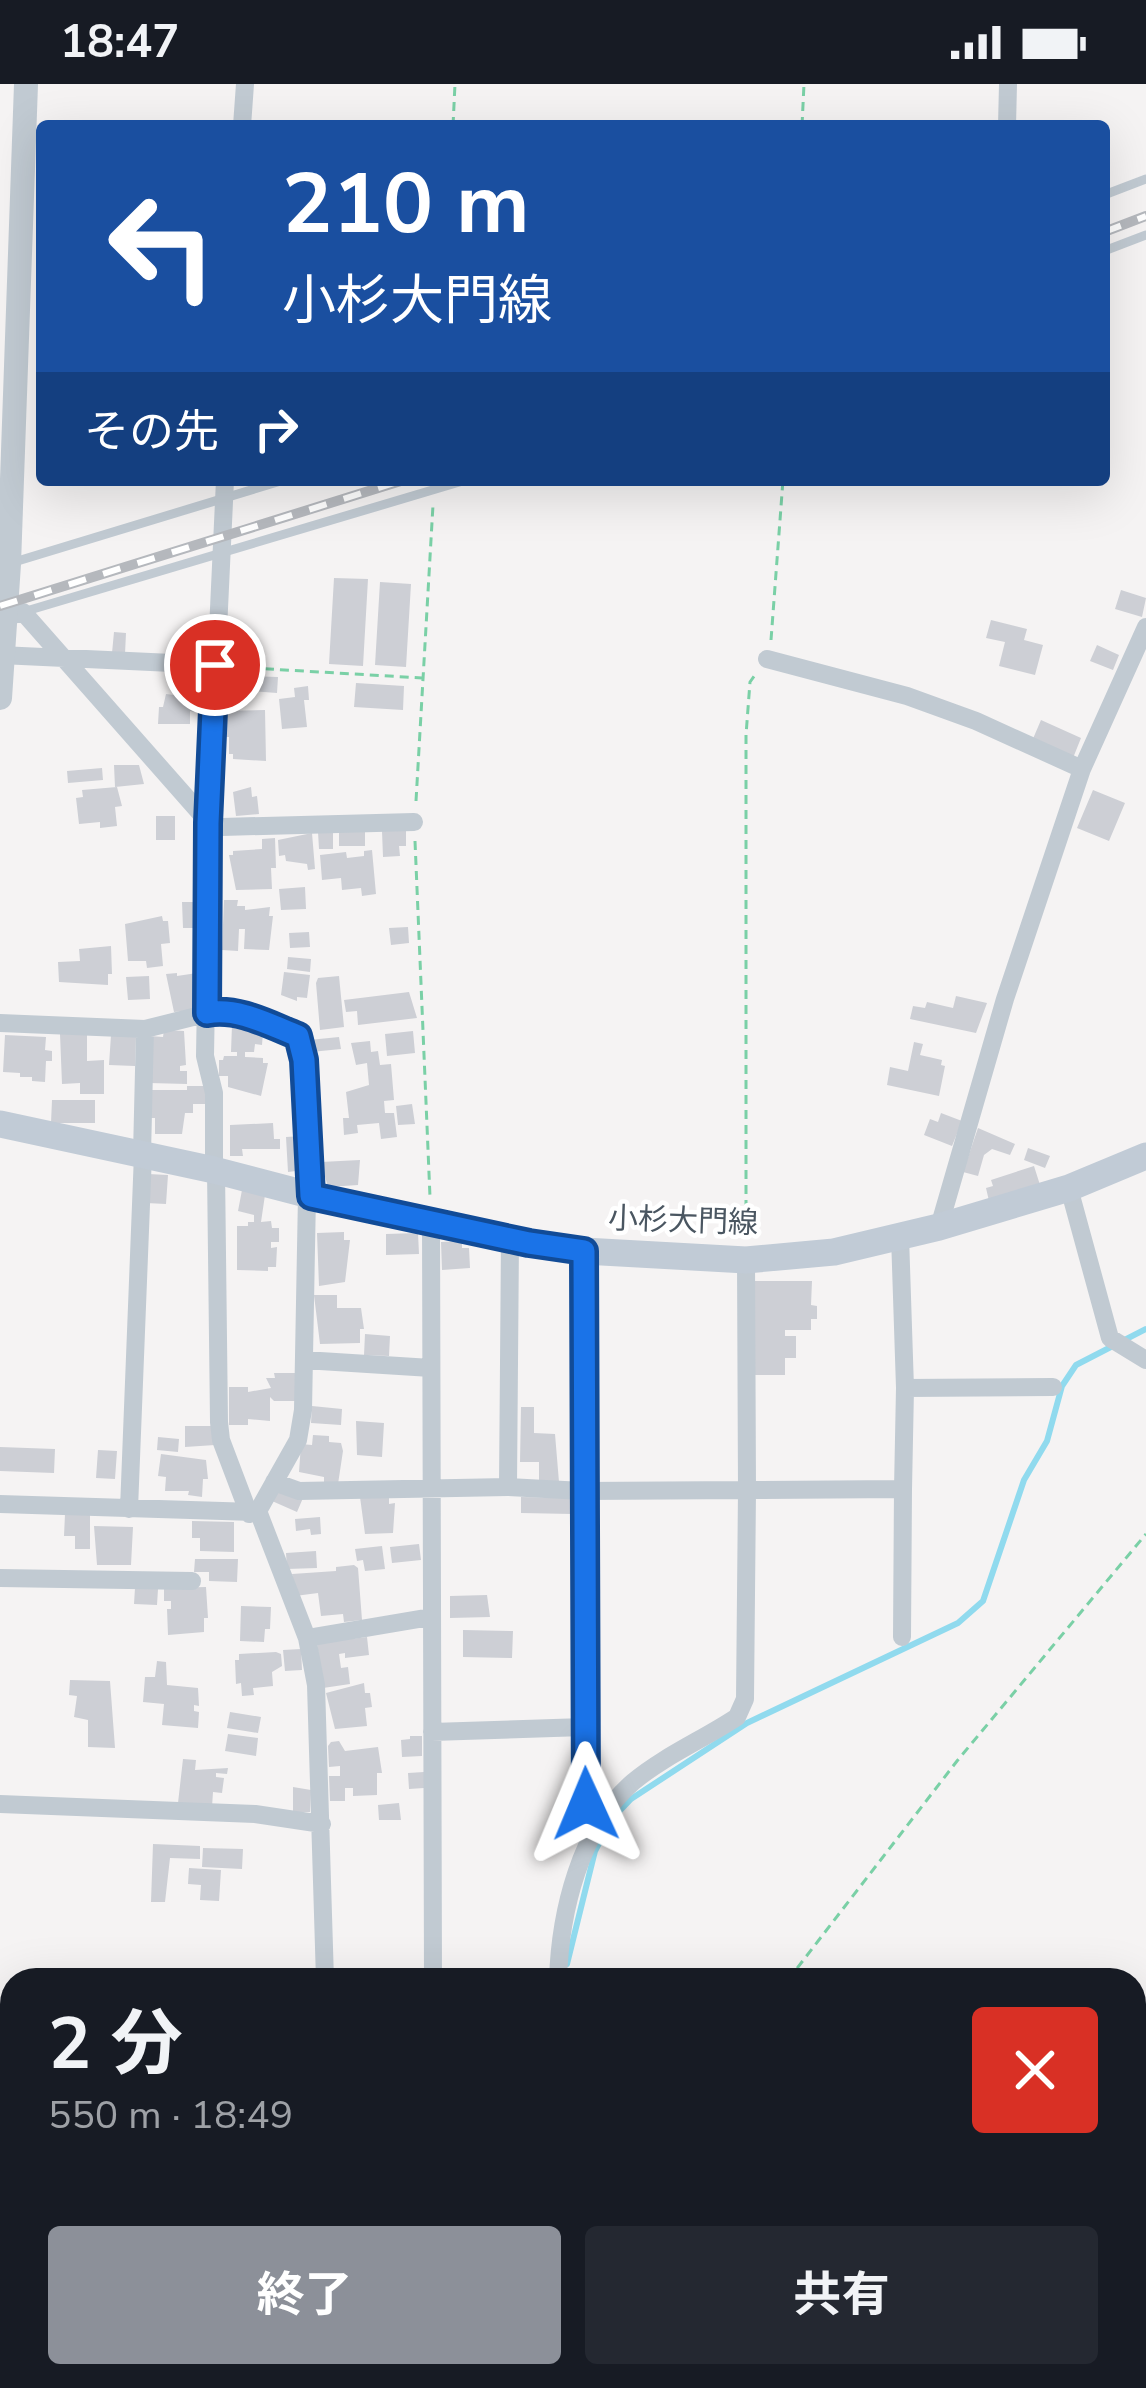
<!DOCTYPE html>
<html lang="ja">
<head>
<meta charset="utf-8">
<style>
  body { margin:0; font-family:"Nunito Sans","Noto Sans JP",sans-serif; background:#242831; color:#f1f3f6; height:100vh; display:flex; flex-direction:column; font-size:45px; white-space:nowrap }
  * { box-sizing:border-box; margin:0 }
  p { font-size:39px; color:#9ea1a6 }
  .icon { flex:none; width:66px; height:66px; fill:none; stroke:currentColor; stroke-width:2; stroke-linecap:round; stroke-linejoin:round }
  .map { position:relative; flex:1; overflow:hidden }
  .details { position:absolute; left:0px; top:1884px; width:1146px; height:420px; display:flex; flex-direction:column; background:#171b24; border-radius:36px 36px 0 0; box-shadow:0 12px 48px #0002 }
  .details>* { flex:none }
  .guide { position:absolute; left:36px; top:36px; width:1074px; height:366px; border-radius:12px; box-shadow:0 12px 48px #0002; background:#1a4fa0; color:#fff; overflow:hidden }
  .pin { position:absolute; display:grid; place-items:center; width:102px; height:102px; color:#fff; margin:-51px; border:6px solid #fff; border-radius:50%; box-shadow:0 3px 12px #0007 }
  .me { position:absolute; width:132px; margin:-66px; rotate:359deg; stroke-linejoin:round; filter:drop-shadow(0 0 9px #0008) }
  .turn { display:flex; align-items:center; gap:42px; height:252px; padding:0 48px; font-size:54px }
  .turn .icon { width:156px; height:156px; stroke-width:2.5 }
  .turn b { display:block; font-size:84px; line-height:102px }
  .then { display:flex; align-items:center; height:114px; padding:0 48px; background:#0003; gap:24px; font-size:45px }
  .round { display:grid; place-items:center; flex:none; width:126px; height:126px; border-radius:12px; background:#242831 }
  .summary { display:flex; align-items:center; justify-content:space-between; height:204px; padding:0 48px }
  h1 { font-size:72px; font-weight:700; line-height:90px }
  .action { display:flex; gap:24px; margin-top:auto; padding:24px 48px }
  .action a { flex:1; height:138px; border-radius:12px; background:#8c9099; color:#fff; font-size:48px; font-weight:700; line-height:138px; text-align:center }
  .action a+a { background:#242831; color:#f1f3f6 }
  .status { display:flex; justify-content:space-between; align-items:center; height:84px; padding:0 60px; background:#171b24; direction:ltr }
  .status svg { height:33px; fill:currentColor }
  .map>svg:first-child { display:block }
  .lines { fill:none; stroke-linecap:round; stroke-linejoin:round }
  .stream { stroke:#90daee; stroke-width:6 }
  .building { fill:#cdcfd5 }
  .path { stroke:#7ad0a6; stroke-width:3; stroke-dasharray:9 6; stroke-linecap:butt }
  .service { stroke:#c1cad2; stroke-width:9 }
  .minor { stroke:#c1cad2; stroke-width:18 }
  .tertiary { stroke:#c1cad2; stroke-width:24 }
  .secondary { stroke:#c1cbd6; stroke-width:27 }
  .rail-casing { stroke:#b5b8bd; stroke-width:10 }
  .rail { stroke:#fff; stroke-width:6; stroke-dasharray:18; stroke-linecap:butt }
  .route-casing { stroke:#114b97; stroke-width:30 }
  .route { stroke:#1a73e8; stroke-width:21 }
  .labels { text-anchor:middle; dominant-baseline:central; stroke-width:9; stroke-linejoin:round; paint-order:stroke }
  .street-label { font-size:30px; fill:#4a5661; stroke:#fff }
</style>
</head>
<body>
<div class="status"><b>18:47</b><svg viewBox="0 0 49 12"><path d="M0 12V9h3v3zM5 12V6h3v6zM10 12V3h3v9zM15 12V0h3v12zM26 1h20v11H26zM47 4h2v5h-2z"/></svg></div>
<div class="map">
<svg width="1146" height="2304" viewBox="0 0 1146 2304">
  <rect width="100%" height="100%" fill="#f5f3f3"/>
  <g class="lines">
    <path class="stream" d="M 567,1880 L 595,1767 L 611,1736 L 631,1715 L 747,1639 L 958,1539 L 983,1517 L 1024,1396 L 1047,1357 L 1062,1302 L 1076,1281 L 1146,1245
      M 1134,2017 L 1146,2007
      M 0,2210 L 12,2208
      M 847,2304 L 861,2292"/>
  </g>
  <path class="building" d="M 334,494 L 368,495 L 363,582 L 329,580 Z
    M 380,498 L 411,500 L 406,583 L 375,581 Z
    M 1121,506 L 1146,514 L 1142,533 L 1115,525 Z
    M 991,536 L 1027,545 L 1024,556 L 1043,561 L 1035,591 L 999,582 L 1005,558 L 986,554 Z
    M 182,543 L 205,545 L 204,559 L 182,557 Z
    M 114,548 L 126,549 L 125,570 L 112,569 Z
    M 1097,561 L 1119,571 L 1113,586 L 1090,577 Z
    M 221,590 L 242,591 L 242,606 L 221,605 Z
    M 250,592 L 278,593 L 277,609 L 250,607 Z
    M 356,599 L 404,602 L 403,626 L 354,623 Z
    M 308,602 L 309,616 L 304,616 L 307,643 L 282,645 L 279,615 L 295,613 L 294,604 Z
    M 166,610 L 190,613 L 195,628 L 190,627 L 190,640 L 158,640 L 159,623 L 163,623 Z
    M 265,626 L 266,677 L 233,675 L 233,670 L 229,670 L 229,653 L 223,653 L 222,627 Z
    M 1041,636 L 1081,654 L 1073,674 L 1032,657 Z
    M 114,681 L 139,681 L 144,700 L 115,703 Z
    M 102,684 L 103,696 L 68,699 L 67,687 Z
    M 117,703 L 122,722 L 115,723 L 117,742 L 100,744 L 100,738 L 79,740 L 76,714 L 83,713 L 82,706 Z
    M 251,703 L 252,713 L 257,712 L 259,730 L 236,732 L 233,708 Z
    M 1093,706 L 1125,719 L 1109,757 L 1077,744 Z
    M 156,732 L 175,732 L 175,756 L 156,756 Z
    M 406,745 L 406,762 L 399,762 L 400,772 L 383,773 L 382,747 Z
    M 339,747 L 365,747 L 365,762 L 339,762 Z
    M 318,748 L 333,748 L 333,765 L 319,765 Z
    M 312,749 L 315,785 L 308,786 L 307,780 L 286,777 L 285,771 L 279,772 L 278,756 Z
    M 275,754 L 276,784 L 271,784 L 272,805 L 236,806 L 229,771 L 233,771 L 233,767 L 262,765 L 262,755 Z
    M 372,766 L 376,810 L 362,812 L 361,804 L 342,806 L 341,794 L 322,796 L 320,771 L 346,768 L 347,774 L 364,772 L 364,767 Z
    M 305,803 L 306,825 L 281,826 L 279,805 Z
    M 224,816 L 238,816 L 237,822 L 245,822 L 245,826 L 270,823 L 269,832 L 273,832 L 269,866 L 244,865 L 245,845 L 239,845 L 238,867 L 222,866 Z
    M 182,818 L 201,818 L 201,844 L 183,844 Z
    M 162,832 L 163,837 L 168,837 L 170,859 L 161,860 L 163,882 L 147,884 L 146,877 L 128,877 L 125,840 Z
    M 408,843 L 409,859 L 391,861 L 389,844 Z
    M 309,848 L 310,863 L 290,864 L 289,849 Z
    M 111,862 L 112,890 L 108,890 L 108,901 L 59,898 L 58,878 L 80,877 L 79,865 Z
    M 288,873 L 311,875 L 310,888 L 287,885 Z
    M 284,888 L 310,891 L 307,914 L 297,913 L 297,917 L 281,911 Z
    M 177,889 L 177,892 L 197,889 L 196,926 L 174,928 L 166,890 Z
    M 149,892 L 150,915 L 128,916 L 126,893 Z
    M 339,892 L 344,943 L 320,946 L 316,899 L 318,894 Z
    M 409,908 L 417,934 L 358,941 L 357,927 L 346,928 L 344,916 Z
    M 956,912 L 987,919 L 976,949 L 910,935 L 913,922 L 925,924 L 927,918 L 953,924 Z
    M 232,941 L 257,943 L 256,948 L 263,948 L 262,961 L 255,960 L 254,968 L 245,968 L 245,973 L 263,974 L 263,979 L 268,979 L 261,1012 L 228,1003 L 228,992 L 219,992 L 219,976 L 223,976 L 224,972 L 237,972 L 237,968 L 231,968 Z
    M 164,946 L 184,947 L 186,981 L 180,982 L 180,987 L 187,987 L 187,1000 L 149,999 L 150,952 L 163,953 Z
    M 413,947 L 415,969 L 387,972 L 385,950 Z
    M 87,949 L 87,977 L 104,976 L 104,1010 L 80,1010 L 80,999 L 62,1000 L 60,950 Z
    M 5,951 L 46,953 L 45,966 L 52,967 L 52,977 L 46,977 L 45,998 L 32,997 L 32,993 L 20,993 L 20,989 L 3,988 Z
    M 111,951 L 136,952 L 135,982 L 109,981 Z
    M 339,953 L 341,965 L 311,968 L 309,956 Z
    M 370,957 L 371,968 L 378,967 L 380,981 L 391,980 L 394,1016 L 384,1017 L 385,1029 L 394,1029 L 397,1053 L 381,1055 L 379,1039 L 357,1041 L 358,1049 L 344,1051 L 343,1034 L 349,1034 L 346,1008 L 369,1001 L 367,979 L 356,981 L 351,959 Z
    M 914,958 L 923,960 L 920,971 L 942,976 L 941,981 L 945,982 L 939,1012 L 887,1001 L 890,983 L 908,987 Z
    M 187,1002 L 208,1002 L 205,1020 L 193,1020 L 193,1029 L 185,1029 L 182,1050 L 155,1050 L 155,1034 L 147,1034 L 147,1006 L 187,1006 Z
    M 52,1016 L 95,1016 L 95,1039 L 51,1039 Z
    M 412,1020 L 415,1040 L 398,1041 L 396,1022 Z
    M 941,1029 L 962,1037 L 952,1062 L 924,1051 L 930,1035 L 938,1038 Z
    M 273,1039 L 274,1055 L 280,1055 L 280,1065 L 242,1065 L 243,1072 L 230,1072 L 230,1041 Z
    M 978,1044 L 1015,1060 L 1010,1071 L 992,1065 L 984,1071 L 978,1092 L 963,1088 Z
    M 302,1052 L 304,1086 L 288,1088 L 286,1053 Z
    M 1028,1064 L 1050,1072 L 1045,1084 L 1024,1076 Z
    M 360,1076 L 358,1101 L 328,1103 L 321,1078 Z
    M 1034,1082 L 1040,1101 L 989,1117 L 986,1104 L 993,1102 L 991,1096 Z
    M 148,1090 L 168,1091 L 166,1120 L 146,1119 Z
    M 242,1106 L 265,1111 L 261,1138 L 271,1137 L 272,1144 L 279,1144 L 279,1158 L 271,1158 L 271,1164 L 277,1163 L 276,1183 L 268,1183 L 268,1187 L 237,1186 L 237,1142 L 248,1142 L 248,1138 L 254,1138 L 254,1131 L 238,1127 Z
    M 344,1148 L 344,1156 L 350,1156 L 345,1198 L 319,1202 L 317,1149 Z
    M 418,1149 L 419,1170 L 386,1171 L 386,1150 Z
    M 462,1157 L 462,1164 L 469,1164 L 470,1184 L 442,1186 L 441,1158 Z
    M 755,1197 L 812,1197 L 811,1221 L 817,1222 L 817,1235 L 811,1235 L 811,1246 L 785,1246 L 785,1252 L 796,1252 L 796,1274 L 785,1274 L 785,1291 L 755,1291 Z
    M 314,1211 L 337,1211 L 337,1224 L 361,1224 L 364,1245 L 360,1245 L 360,1259 L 320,1260 Z
    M 365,1250 L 390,1252 L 389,1272 L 364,1271 Z
    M 274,1289 L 297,1289 L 297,1317 L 274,1317 L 270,1313 L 270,1337 L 248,1335 L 248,1341 L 229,1341 L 229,1303 L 248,1303 L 248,1308 L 271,1304 L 266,1294 L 275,1294 Z
    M 312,1322 L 342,1325 L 341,1341 L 311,1339 Z
    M 521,1323 L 534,1323 L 534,1349 L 555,1350 L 559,1398 L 539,1397 L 539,1378 L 520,1378 Z
    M 356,1337 L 384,1339 L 382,1373 L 357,1371 Z
    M 185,1342 L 211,1342 L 211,1347 L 215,1348 L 215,1361 L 185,1363 Z
    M 313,1351 L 329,1352 L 329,1358 L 341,1359 L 343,1367 L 338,1400 L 324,1399 L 324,1393 L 299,1388 L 301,1360 L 312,1361 Z
    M 158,1353 L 179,1355 L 178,1368 L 157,1366 Z
    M 0,1363 L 55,1365 L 54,1389 L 0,1387 Z
    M 98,1366 L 117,1367 L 115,1395 L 96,1394 Z
    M 161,1370 L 206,1376 L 208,1395 L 203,1395 L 202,1413 L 188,1411 L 189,1407 L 165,1407 L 166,1393 L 158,1392 Z
    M 278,1403 L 303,1414 L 297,1428 L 272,1417 Z
    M 389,1412 L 389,1420 L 395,1419 L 393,1449 L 365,1450 L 360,1413 Z
    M 521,1413 L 572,1414 L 572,1430 L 521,1429 Z
    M 65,1430 L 90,1431 L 90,1465 L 75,1465 L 75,1452 L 64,1452 Z
    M 320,1433 L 321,1450 L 311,1451 L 310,1445 L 296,1447 L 295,1435 Z
    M 192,1437 L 234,1438 L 234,1468 L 200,1467 L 200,1454 L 192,1454 Z
    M 94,1442 L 133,1443 L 131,1481 L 97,1481 Z
    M 419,1460 L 421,1476 L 392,1479 L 390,1463 Z
    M 382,1462 L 385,1485 L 365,1487 L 363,1476 L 357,1477 L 355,1465 Z
    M 316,1467 L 317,1484 L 287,1485 L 286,1469 Z
    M 195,1475 L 238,1475 L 237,1498 L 209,1497 L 209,1488 L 194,1488 Z
    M 354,1481 L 358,1484 L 362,1536 L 344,1538 L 343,1530 L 321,1532 L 318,1509 L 295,1512 L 292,1490 L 336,1487 L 336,1483 Z
    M 206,1503 L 208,1534 L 204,1534 L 204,1548 L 168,1551 L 167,1525 L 171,1525 L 171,1517 L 164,1517 L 164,1504 Z
    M 135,1504 L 158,1505 L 157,1521 L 134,1520 Z
    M 487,1511 L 490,1533 L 450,1534 L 450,1512 Z
    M 241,1522 L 271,1523 L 270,1545 L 265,1545 L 264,1558 L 240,1557 Z
    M 463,1546 L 513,1547 L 512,1574 L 463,1573 Z
    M 367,1553 L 369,1571 L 345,1574 L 345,1569 L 339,1570 L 341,1584 L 348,1583 L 350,1600 L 323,1604 L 317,1559 Z
    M 301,1565 L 302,1586 L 285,1587 L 283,1566 Z
    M 276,1568 L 281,1570 L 282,1582 L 272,1588 L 273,1602 L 253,1604 L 254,1611 L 242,1612 L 241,1599 L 236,1600 L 235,1576 L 239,1576 L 239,1570 Z
    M 157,1577 L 166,1578 L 167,1601 L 198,1604 L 199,1622 L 194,1621 L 194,1627 L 199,1628 L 198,1644 L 162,1641 L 164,1620 L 143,1618 L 145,1593 L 155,1593 Z
    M 70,1596 L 110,1597 L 115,1664 L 88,1663 L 88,1636 L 74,1633 L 77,1612 L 69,1611 Z
    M 364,1599 L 365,1609 L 370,1609 L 372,1623 L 365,1624 L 367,1642 L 335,1645 L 326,1609 Z
    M 230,1628 L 261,1633 L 258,1649 L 227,1644 Z
    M 228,1650 L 258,1654 L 256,1672 L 225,1667 Z
    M 410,1652 L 422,1652 L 422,1672 L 402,1673 L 401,1656 L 410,1655 Z
    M 339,1657 L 345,1667 L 378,1663 L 382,1689 L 377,1689 L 377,1711 L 353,1712 L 353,1704 L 345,1704 L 345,1717 L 330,1717 L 329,1692 L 340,1692 L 340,1682 L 329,1683 L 328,1662 L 331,1658 Z
    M 183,1675 L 196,1676 L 195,1686 L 228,1684 L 227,1690 L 216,1689 L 216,1693 L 224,1694 L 222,1709 L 213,1708 L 212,1723 L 178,1719 Z
    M 424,1688 L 424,1704 L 409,1705 L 408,1689 Z
    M 293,1703 L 311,1706 L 310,1728 L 293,1728 Z
    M 399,1719 L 401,1736 L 379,1736 L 378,1721 Z
    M 153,1760 L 200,1762 L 200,1775 L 170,1774 L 165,1818 L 151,1818 Z
    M 203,1764 L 243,1765 L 242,1785 L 202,1783 Z
    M 189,1784 L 221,1786 L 219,1817 L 200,1816 L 201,1801 L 188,1800 Z"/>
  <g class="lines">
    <path class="path" d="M 453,42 L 455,0
      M 802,42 L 804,0
      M 771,556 L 783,396
      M 235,583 L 422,594
      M 416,717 L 433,421
      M 415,757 L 430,1113
      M 746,1155 L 746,651 L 750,598 L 755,591
      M 788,1896 L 957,1677 L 1146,1450
      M 1132,2304 L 1146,2283"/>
    <path class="service" d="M 1104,111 L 1146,95
      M 1104,167 L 1146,151
      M 11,479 L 284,396
      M 23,528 L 466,396
      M 584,1645 L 586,1754"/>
    <path class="minor" d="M 242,42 L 245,0
      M 1007,42 L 1008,0
      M 6,533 L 23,528 L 209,739 L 222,743 L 414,738
      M 0,571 L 215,581
      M 767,575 L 907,612 L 976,637 L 1082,685
      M 0,939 L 145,945 L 221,926 L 253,934 L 298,952 L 304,976 L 311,1112
      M 142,1070 L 145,945
      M 214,1086 L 214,1009 L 205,972 L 209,739 L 225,396
      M 216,1086 L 219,1338 L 221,1356 L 249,1430
      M 1069,1104 L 1110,1254 L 1146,1276
      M 307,1111 L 303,1326 L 298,1356 L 258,1427 L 307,1554 L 316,1601 L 325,1896
      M 431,1138 L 433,1896
      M 939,1143 L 1005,915 L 1082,685 L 1146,543
      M 900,1152 L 905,1304
      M 304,1276 L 431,1284
      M 274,1398 L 299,1407 L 508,1403 L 510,1155
      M 508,1403 L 583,1407 L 584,1167
      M 0,1420 L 254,1428
      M 129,1425 L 143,1070
      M 0,1494 L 192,1497
      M 902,1553 L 903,1405
      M 307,1554 L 431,1533
      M 432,1648 L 584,1643 L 583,1407 L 747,1406 L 746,1176
      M 0,1720 L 255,1730 L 322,1740
      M 558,1896 C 560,1828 580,1744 633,1698 C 664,1672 704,1655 737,1633 L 745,1615 L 747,1406 L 903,1405 L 905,1304 L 1053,1303
      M 0,2069 L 12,2070
      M 0,2223 L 12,2221
      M 291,2304 L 294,2292"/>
    <path class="tertiary" d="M 0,614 L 9,480 L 26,0"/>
    <path class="secondary" d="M 0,1040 L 214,1086 L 344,1120 L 529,1159 L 584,1167 L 746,1176 L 834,1168 L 939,1143 L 1069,1104 L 1146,1072"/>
    <defs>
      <path id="rail" d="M 1104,148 L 1146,132
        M 0,522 L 404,396"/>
    </defs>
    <use href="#rail" class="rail-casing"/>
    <use href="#rail" class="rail"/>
  </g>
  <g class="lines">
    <defs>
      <path id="route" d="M 215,581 L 208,739 L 207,929 C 238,923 270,941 298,952 L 304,976 L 311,1112 L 529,1159 L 584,1167 L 586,1720"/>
    </defs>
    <use href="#route" class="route-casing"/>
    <use href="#route" class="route"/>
  </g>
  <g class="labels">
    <g class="street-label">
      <text transform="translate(683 1137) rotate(2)">小杉大門線</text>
    </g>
  </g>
</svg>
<div class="pin" style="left:215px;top:581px;background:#d93025"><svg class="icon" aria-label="arrive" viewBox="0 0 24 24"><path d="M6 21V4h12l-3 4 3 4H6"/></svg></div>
<svg class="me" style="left:586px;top:1720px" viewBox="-20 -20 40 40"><path d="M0-17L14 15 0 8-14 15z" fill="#1a73e8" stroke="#fff" stroke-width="4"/></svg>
<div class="guide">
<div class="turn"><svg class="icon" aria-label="left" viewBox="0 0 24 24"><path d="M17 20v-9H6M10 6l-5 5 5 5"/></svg><div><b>210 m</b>小杉大門線</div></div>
<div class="then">その先<svg class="icon" aria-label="right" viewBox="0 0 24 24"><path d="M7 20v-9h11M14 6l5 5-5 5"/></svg></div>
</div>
<section class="details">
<div class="summary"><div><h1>2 分</h1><p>550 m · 18:49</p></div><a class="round" style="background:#d93025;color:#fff"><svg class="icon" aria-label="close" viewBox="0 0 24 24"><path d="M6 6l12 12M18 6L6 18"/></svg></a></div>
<div class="action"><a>終了</a><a>共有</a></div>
</section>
</div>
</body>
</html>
